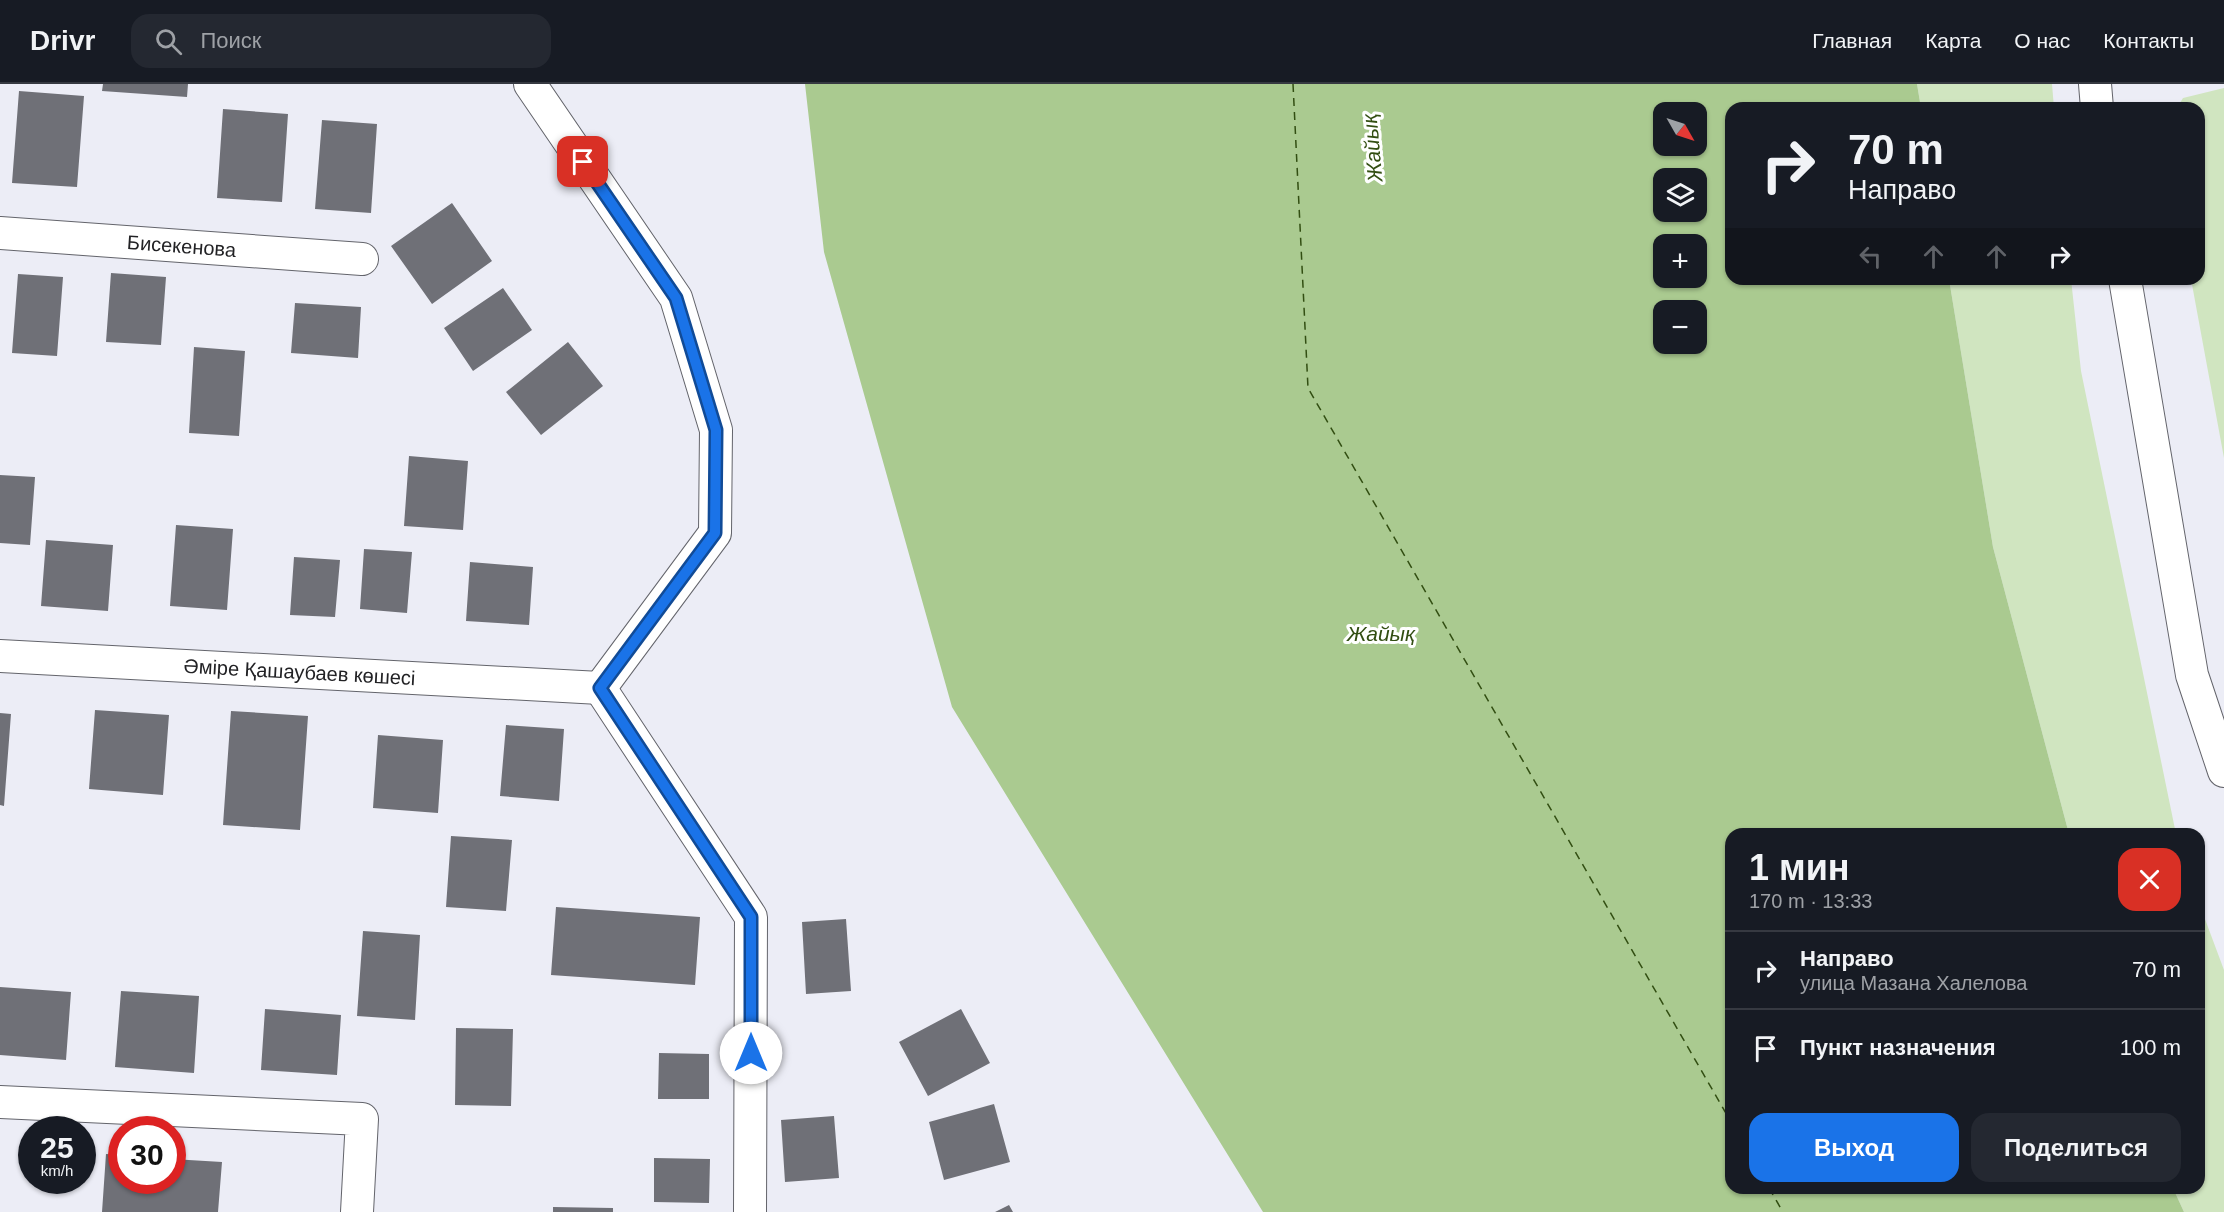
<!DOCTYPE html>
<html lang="ru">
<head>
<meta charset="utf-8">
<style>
  body { margin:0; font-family:Arial,sans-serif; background:#242831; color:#f1f3f6; height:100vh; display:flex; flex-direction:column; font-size:22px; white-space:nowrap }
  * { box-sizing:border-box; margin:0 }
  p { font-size:20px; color:#9ea1a6 }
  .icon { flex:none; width:33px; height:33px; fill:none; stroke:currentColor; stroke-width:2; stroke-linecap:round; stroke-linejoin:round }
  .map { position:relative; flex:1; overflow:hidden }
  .panel { position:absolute; left:1725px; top:744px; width:480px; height:366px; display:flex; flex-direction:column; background:#171b24; border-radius:18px; box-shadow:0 2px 4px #0004 }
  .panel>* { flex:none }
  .guide { position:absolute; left:1725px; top:18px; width:480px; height:183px; border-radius:18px; box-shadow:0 2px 4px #0004; background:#171b24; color:#f1f3f6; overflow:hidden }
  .needle { width:39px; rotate:129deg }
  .buttons { position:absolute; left:1653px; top:18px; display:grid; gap:12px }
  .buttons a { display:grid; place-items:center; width:54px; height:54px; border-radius:12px; background:#171b24; box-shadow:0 2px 4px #0004; font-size:30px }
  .speed { position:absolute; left:18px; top:1032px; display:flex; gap:12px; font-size:30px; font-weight:700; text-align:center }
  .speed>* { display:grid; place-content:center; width:78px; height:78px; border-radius:50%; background:#171b24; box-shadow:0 2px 4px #0004; line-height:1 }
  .speed small { font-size:15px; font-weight:400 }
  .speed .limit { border:9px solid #d22; background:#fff; color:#111 }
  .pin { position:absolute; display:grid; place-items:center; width:51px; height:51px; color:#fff; margin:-26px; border-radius:12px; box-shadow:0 3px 9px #0006 }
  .me { position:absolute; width:66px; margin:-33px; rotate:0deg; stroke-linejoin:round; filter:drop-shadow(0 0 4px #0008) }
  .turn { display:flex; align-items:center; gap:21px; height:126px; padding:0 24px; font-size:27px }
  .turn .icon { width:78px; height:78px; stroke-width:2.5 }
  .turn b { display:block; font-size:42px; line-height:51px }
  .lanes { display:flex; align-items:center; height:57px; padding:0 24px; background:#0003; justify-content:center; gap:30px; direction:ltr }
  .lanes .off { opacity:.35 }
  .round { display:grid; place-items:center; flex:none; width:63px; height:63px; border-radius:18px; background:#242831 }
  .head { display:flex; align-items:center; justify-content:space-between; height:102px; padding:0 24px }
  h1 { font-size:36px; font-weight:800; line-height:45px }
  .primary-button { display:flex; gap:12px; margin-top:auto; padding:12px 24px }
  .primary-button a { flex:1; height:69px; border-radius:18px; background:#1a73e8; color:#fff; font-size:24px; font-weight:800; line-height:69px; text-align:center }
  .primary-button a+a { background:#242831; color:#f1f3f6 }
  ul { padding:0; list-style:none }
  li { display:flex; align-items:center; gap:18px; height:78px; padding:0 24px; border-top:2px solid #363941 }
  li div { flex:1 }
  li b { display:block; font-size:22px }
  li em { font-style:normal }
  header { display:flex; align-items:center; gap:36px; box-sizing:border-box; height:84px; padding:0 30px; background:#171b24; border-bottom:2px solid #363941 }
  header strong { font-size:28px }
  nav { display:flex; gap:33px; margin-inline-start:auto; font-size:21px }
  .search { width:420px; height:54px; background:#242831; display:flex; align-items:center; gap:15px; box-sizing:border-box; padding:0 21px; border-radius:18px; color:#9ea1a6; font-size:22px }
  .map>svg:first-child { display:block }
  .green { fill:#d0e5c0 }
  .water { fill:#aaca90; fill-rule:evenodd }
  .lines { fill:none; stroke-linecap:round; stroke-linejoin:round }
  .ferry { stroke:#324e12; stroke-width:1.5; stroke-dasharray:8 6; stroke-linecap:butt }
  .building { fill:#6f7077 }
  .street-casing { stroke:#63646b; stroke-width:34 }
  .street { stroke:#fff; stroke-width:32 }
  .route-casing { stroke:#114b97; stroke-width:15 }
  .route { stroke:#1a73e8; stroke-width:10 }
  .labels { text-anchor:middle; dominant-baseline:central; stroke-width:6; stroke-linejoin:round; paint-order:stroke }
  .street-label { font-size:20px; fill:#222225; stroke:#fff }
  .water-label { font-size:21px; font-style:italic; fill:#324e12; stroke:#fff }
</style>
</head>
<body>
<header>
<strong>Drivr</strong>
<div class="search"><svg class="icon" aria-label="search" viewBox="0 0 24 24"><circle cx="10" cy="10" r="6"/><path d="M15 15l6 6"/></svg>Поиск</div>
<nav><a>Главная</a><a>Карта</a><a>О нас</a><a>Контакты</a></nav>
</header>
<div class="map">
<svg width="2224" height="1128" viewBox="0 0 2224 1128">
  <rect width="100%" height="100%" fill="#ecedf6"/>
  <path class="green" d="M 1917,0 L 2052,0 L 2054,24 L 1921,24 Z
    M 2224,4 L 2224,374 L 2191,195 L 2199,195 L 2199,24 L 2177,24 L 2183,14 Z
    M 1949,195 L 2071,195 L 2081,287 L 2176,750 L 2069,750 L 1993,463 Z
    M 2199,819 L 2224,886 L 2224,1128 L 2184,1128 L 2173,1104 L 2199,1104 Z"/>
  <path class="water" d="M 805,0 L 1917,0 L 1921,24 L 1731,24 L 1731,195 L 1949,195 L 1993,463 L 2069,750 L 1731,750 L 1731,1104 L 2173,1104 L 2184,1128 L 1263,1128 L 952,623 L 824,168 ZM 1664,28 L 1696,28 L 1696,62 L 1664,62 ZM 1664,94 L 1696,94 L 1696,128 L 1664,128 ZM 1664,160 L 1696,160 L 1696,194 L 1664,194 ZM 1664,226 L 1696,226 L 1696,260 L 1664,260 Z"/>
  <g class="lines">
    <path class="ferry" d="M 1293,0 L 1308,304 L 1731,1038
      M 1769,1104 L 1783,1128"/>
  </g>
  <path class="building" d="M 103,0 L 188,0 L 187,13 L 102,7 Z
    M 19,7 L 84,12 L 77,103 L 12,99 Z
    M 223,25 L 288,30 L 282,118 L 217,114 Z
    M 322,36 L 377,40 L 371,129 L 315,125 Z
    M 452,119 L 492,177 L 432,220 L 391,162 Z
    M 111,189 L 166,193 L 161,261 L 106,258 Z
    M 18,190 L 63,193 L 57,272 L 12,269 Z
    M 503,204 L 532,246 L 473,287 L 444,244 Z
    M 295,219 L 361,223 L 358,274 L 291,269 Z
    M 568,258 L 603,302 L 541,351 L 506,308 Z
    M 194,263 L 245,267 L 239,352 L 189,349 Z
    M 409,372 L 468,377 L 463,446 L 404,442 Z
    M 0,391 L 35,393 L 30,461 L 0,459 Z
    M 176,441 L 233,445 L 227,526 L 170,522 Z
    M 46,456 L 113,461 L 108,527 L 41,522 Z
    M 364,465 L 412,468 L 407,529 L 360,525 Z
    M 294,473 L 340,476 L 335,533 L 290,531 Z
    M 470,478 L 533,483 L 529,541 L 466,537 Z
    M 95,626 L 169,631 L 163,711 L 89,705 Z
    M 231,627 L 308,632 L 300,746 L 223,741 Z
    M 0,629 L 11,630 L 4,722 L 0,721 Z
    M 506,641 L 564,645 L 559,717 L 500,712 Z
    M 378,651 L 443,656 L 438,729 L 373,724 Z
    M 451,752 L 512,756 L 506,827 L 446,823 Z
    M 556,823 L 700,833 L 695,901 L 551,891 Z
    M 846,835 L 851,907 L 806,910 L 802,838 Z
    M 363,847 L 420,851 L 415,936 L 357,932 Z
    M 0,903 L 71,908 L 66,976 L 0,971 Z
    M 121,907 L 199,912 L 194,989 L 115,983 Z
    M 265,925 L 341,931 L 337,991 L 261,986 Z
    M 961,925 L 990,979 L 928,1012 L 899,958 Z
    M 456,944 L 513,945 L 511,1022 L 455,1021 Z
    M 659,969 L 709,970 L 709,1015 L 658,1015 Z
    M 994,1020 L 1010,1078 L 944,1096 L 929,1038 Z
    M 834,1032 L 839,1094 L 785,1098 L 781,1036 Z
    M 106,1070 L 122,1071 L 122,1096 L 172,1096 L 172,1075 L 222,1078 L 218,1128 L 102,1128 Z
    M 654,1074 L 710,1075 L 709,1119 L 654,1118 Z
    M 1009,1121 L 1013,1128 L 995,1128 Z
    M 553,1123 L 613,1124 L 613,1128 L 553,1128 Z"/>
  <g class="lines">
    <defs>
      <g id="street">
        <path d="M 530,0 L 676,214 L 716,346 L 715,449 L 600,604"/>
        <path d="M 2095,0 L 2097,24"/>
        <path id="s1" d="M 0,149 L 362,175"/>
        <path d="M 2125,195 L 2192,591 L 2224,687"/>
        <path id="s2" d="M 0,572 L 600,604"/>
        <path d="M 600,604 L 751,833 L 750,1128"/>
        <path d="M 0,1018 L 362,1035 L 357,1128"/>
      </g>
    </defs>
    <use href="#street" class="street-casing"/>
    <use href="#street" class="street"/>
  </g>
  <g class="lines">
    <defs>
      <path id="route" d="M 583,78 L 676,214 L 716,346 L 715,449 L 600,604 L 751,833 L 751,969"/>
    </defs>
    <use href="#route" class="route-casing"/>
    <use href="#route" class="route"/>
  </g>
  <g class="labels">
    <g class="street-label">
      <text stroke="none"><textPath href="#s1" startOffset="182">Бисекенова</textPath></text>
      <text stroke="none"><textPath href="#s2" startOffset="300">Әміре Қашаубаев көшесі</textPath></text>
    </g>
    <g class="water-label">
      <text transform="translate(1372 64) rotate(-95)">Жайық</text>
      <text x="1381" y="549">Жайық</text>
    </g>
  </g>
</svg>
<div class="buttons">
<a><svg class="needle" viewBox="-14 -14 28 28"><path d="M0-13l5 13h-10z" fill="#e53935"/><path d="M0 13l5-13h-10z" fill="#9ea1a6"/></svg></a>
<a><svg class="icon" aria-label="layers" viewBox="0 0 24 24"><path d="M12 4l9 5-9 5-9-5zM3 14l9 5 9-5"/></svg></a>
<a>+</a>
<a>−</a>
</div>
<div class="speed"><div>25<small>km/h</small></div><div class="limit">30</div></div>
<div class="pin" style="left:583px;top:78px;background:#d93025"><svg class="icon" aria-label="arrive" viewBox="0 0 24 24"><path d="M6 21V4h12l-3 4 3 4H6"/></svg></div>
<svg class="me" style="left:751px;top:969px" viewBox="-20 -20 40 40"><circle r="19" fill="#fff"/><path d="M0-13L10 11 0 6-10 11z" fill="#1a73e8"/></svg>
<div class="guide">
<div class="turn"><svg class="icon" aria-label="right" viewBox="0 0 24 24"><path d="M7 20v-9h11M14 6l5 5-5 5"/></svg><div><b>70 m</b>Направо</div></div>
<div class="lanes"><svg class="icon off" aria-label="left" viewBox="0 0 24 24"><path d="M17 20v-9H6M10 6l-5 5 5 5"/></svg><svg class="icon off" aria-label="ahead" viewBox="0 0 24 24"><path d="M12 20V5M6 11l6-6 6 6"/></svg><svg class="icon off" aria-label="ahead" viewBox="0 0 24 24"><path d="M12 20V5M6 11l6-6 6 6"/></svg><svg class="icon" aria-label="right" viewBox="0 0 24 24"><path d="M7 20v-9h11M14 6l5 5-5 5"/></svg></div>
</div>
<section class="panel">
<div class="head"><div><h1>1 мин</h1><p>170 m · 13:33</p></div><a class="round" style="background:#d93025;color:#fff"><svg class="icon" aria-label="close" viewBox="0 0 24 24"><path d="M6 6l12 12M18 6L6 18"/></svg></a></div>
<ul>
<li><svg class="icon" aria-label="right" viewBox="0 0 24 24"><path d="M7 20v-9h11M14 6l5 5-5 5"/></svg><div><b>Направо</b><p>улица Мазана Халелова</p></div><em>70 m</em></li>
<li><svg class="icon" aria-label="arrive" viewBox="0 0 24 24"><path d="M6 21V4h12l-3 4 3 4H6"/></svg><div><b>Пункт назначения</b></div><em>100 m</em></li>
</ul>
<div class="primary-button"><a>Выход</a><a>Поделиться</a></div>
</section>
</div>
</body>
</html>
